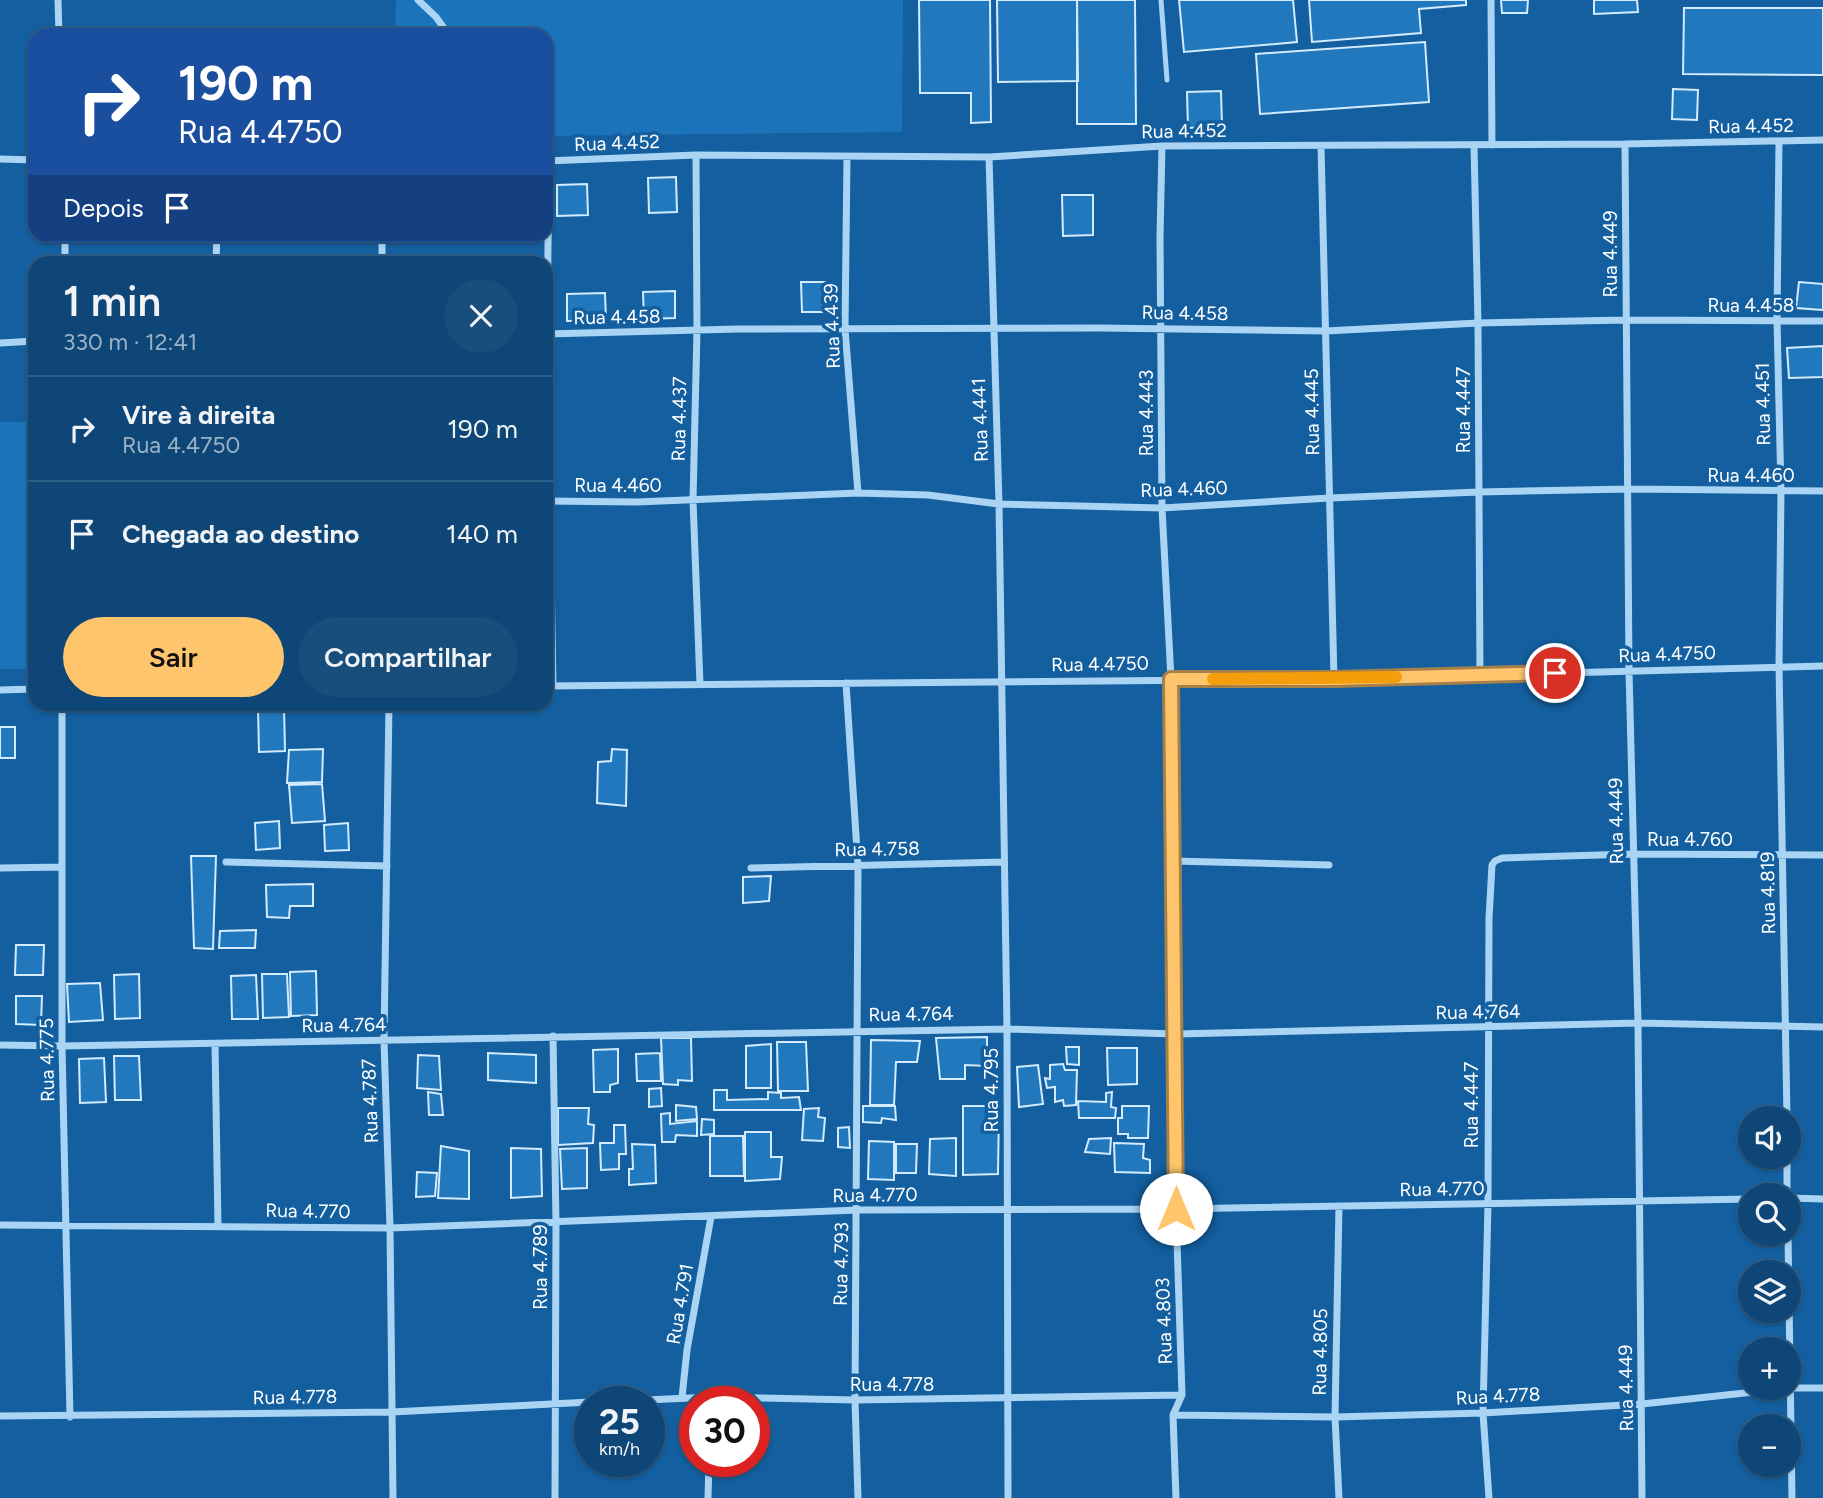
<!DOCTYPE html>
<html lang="pt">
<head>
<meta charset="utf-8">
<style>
  body { margin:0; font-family:Figtree,sans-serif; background:#174e7c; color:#f1f3f6; height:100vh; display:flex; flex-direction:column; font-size:26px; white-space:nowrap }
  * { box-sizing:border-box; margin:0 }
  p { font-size:23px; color:#9bb2c6 }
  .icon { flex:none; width:38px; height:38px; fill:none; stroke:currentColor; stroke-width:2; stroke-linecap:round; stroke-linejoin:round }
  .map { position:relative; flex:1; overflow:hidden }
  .sheet { position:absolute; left:28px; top:256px; width:525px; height:455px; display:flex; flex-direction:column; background:#0e4777; border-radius:21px; box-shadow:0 2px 5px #0004,0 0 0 2px #2e5f89 }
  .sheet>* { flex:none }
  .banner { position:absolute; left:28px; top:28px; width:525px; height:214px; border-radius:21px; box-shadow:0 2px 5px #0004,0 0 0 2px #2e5f89; background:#1a4fa0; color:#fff; overflow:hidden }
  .controls { position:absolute; left:1738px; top:1106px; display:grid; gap:14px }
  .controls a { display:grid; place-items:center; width:63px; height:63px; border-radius:50%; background:#0e4777; box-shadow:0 2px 5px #0004,0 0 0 2px #2e5f89; font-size:35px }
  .speed { position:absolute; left:574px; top:1386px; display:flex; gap:14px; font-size:35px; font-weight:700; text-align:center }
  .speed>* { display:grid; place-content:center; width:91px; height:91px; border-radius:50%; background:#0e4777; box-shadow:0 2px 5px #0004,0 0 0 2px #2e5f89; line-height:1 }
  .speed small { font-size:18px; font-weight:400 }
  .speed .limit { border:10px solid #d22; background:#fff; color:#111 }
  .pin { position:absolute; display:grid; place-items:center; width:60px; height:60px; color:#fff; margin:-30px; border:4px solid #fff; border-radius:50%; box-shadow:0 2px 7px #0007 }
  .me { position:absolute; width:77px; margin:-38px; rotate:0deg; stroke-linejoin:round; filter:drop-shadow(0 0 5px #0008) }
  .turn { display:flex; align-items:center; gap:24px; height:147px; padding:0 35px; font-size:32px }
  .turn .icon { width:91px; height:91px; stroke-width:2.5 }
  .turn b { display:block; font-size:49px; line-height:60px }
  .then { display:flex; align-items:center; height:66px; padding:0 35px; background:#0003; gap:14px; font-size:26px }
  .round { display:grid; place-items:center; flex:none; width:74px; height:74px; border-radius:37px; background:#174e7c }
  .summary { display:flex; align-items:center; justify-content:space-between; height:119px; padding:0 35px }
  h1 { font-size:42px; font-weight:600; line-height:52px }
  .action { display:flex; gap:14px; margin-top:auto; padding:14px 35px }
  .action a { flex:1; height:80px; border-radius:42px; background:#ffc56d; color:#111; font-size:28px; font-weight:600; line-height:80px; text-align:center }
  .action a+a { background:#174e7c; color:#f1f3f6 }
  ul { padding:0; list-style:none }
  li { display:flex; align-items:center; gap:21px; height:105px; padding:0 35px; border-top:2px solid #2e5f89 }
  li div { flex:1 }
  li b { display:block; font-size:26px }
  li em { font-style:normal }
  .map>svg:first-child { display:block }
  .green { fill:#1b74b9 }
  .building { fill:#2178bd; stroke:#d3ebfe; stroke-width:2 }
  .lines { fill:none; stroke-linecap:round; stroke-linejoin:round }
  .lane { stroke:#aad4f4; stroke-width:5 }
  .street { stroke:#aad4f4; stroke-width:7 }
  .route-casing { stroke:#a68047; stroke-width:18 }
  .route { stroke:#ffc56d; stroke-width:12 }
  .slow { stroke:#f59e0b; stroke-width:12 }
  .labels { text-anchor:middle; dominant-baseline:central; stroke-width:7; stroke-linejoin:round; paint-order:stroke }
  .street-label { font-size:19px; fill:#fff; stroke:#135f9f }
</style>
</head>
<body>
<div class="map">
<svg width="1823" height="1498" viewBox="0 0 1823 1498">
  <rect width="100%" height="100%" fill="#135f9f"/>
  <path class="green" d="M 396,0 L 903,0 L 902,132 L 546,136 L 546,35 L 395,35 Z
    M 0,422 L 35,422 L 35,669 L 0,669 Z"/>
  <path class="building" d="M 919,0 L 990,0 L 991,122 L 971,123 L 971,93 L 920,93 Z
    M 997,0 L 1077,0 L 1078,81 L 998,82 Z
    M 1077,0 L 1135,0 L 1136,124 L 1077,124 Z
    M 1179,0 L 1293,0 L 1297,42 L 1184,52 Z
    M 1309,0 L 1466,0 L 1466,5 L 1419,9 L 1421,33 L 1312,42 Z
    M 1501,0 L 1528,0 L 1527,13 L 1502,13 Z
    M 1594,0 L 1637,0 L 1638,12 L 1594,14 Z
    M 1684,8 L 1823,8 L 1823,75 L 1683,74 Z
    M 1425,42 L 1429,102 L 1260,114 L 1256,54 Z
    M 1673,89 L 1698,90 L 1697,120 L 1672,119 Z
    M 1221,91 L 1222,126 L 1188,128 L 1187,92 Z
    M 676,177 L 677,212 L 649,213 L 648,178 Z
    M 587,184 L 588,215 L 557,216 L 557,185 Z
    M 1062,195 L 1093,195 L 1093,235 L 1063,236 Z
    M 801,282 L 826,282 L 826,312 L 802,312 Z
    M 1799,282 L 1823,284 L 1823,310 L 1796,308 Z
    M 675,291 L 675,318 L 644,319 L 643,292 Z
    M 605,293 L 606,320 L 567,321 L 567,294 Z
    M 1823,346 L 1823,377 L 1789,378 L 1787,348 Z
    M 284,707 L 285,751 L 259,752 L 258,708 Z
    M 0,727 L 15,727 L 15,758 L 0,758 Z
    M 323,749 L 322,782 L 287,783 L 289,750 Z
    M 612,749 L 627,750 L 626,806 L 597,803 L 598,762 L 611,761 Z
    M 322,784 L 325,821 L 292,823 L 289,785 Z
    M 279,821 L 280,848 L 256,850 L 255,823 Z
    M 348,823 L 349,850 L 325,851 L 324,825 Z
    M 191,856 L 216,856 L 213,949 L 194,948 Z
    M 771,876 L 769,901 L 743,903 L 743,877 Z
    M 313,884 L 313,906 L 290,906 L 289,918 L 267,917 L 266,885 Z
    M 256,930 L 255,948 L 219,948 L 220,931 Z
    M 16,945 L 44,945 L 43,975 L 15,975 Z
    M 316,971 L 317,1015 L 291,1016 L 290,972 Z
    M 139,974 L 140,1018 L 115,1019 L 114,975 Z
    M 262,974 L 287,974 L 289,1017 L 263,1018 Z
    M 256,975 L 258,1019 L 232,1019 L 231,976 Z
    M 100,983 L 103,1020 L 69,1022 L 67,984 Z
    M 16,996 L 42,996 L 41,1025 L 16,1024 Z
    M 987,1037 L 987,1066 L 965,1065 L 965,1079 L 940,1079 L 936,1038 Z
    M 661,1038 L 691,1038 L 692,1081 L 678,1080 L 678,1085 L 663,1084 Z
    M 871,1040 L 920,1041 L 917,1062 L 896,1062 L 894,1105 L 870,1105 Z
    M 777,1042 L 806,1042 L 808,1091 L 778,1091 Z
    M 771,1044 L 771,1088 L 746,1088 L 746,1046 Z
    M 1066,1047 L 1079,1047 L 1079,1065 L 1067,1064 Z
    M 1107,1048 L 1137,1048 L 1137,1084 L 1108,1085 Z
    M 618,1049 L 618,1083 L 610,1085 L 610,1092 L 594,1092 L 593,1050 Z
    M 488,1053 L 536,1055 L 536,1083 L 488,1080 Z
    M 660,1053 L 661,1081 L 637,1081 L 636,1054 Z
    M 418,1055 L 439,1056 L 441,1090 L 417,1088 Z
    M 114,1056 L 139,1056 L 141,1100 L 115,1100 Z
    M 104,1058 L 106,1102 L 80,1103 L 79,1059 Z
    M 1063,1064 L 1065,1070 L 1077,1070 L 1076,1105 L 1064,1106 L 1063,1100 L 1055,1102 L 1055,1087 L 1047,1088 L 1045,1078 L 1050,1079 L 1050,1065 Z
    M 1038,1065 L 1043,1104 L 1019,1107 L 1017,1067 Z
    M 661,1088 L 662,1106 L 649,1107 L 649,1089 Z
    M 714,1090 L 727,1090 L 727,1100 L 768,1099 L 768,1092 L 781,1093 L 781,1098 L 799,1097 L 801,1110 L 714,1110 Z
    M 428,1092 L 441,1094 L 443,1115 L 429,1115 Z
    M 1112,1092 L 1111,1107 L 1116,1108 L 1115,1118 L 1079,1118 L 1078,1101 L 1106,1102 L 1106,1093 Z
    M 676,1105 L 696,1107 L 697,1119 L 676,1121 Z
    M 863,1106 L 895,1106 L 896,1120 L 882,1118 L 881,1123 L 863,1122 Z
    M 963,1106 L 999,1106 L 998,1174 L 963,1175 Z
    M 1122,1106 L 1149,1106 L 1148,1138 L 1128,1138 L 1128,1134 L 1118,1134 L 1118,1118 L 1122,1118 Z
    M 558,1108 L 589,1108 L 588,1124 L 594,1125 L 593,1143 L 558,1145 Z
    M 819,1108 L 818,1117 L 825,1118 L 823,1141 L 802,1140 L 804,1109 Z
    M 670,1113 L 670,1124 L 697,1121 L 697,1136 L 676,1135 L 675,1142 L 662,1142 L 661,1114 Z
    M 702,1119 L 714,1120 L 714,1134 L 701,1135 Z
    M 614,1125 L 625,1125 L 626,1154 L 619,1154 L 619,1169 L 601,1170 L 600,1143 L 614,1143 Z
    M 849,1127 L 850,1148 L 838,1147 L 838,1128 Z
    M 745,1132 L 771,1132 L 771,1157 L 782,1157 L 780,1179 L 745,1181 Z
    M 710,1136 L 743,1136 L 744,1176 L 710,1176 Z
    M 956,1138 L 956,1176 L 929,1174 L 930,1139 Z
    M 1111,1138 L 1110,1154 L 1085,1152 L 1089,1139 Z
    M 869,1141 L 894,1142 L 894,1180 L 868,1179 Z
    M 1114,1143 L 1144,1144 L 1143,1158 L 1150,1160 L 1150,1173 L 1115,1172 Z
    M 632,1144 L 655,1145 L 656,1183 L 629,1185 L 629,1169 L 633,1169 Z
    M 896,1144 L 917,1144 L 916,1173 L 896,1173 Z
    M 441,1146 L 469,1151 L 469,1199 L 438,1198 Z
    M 511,1148 L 541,1149 L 542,1196 L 511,1198 Z
    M 587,1148 L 587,1188 L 562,1189 L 560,1149 Z
    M 417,1172 L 437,1173 L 435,1196 L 416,1197 Z"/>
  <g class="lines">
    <path class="lane" d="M 1161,0 L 1167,80"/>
    <path class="street" d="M 58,0 L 59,35
      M 418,0 L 436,17 L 449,35
      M 1491,0 L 1492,145
      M 1779,141 L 1777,320 L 1781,491 L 1779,666 L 1787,1118
      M 1625,144 L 1629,671 L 1638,1023 L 1642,1498
      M 1474,145 L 1478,323 L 1480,675
      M 1162,146 L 1160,237 L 1162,508 L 1171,679 L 1176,1209 L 1182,1395 L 1173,1415 L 1176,1498
      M 1321,146 L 1334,679
      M 696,155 L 697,331 L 693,500 L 700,684
      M 989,157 L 999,504 L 1007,1029 L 1008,1498
      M 847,158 L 845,329 L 858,493
      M 0,159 L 35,160
      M 546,159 L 549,161 L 547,334 L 553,685
      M 546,161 L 696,155 L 989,157 L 1162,146 L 1625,144 L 1823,140
      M 65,234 L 65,262
      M 382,234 L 382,262
      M 216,262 L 217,234
      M 546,334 L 738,329 L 1100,328 L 1326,331 L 1478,323 L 1627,320 L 1823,321
      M 0,343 L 35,341
      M 546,501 L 637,502 L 858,493 L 928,495 L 999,504 L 1162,508 L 1330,498 L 1479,492 L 1630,489 L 1823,491
      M 846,683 L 858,866 L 855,1400 L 858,1498
      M 546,686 L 1334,679 L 1823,666
      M 0,690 L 35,689
      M 62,704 L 62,1046 L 70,1417
      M 389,704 L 384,1040 L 390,1228 L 393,1498
      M 1173,861 L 1329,865
      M 226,862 L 387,866
      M 0,868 L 61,867
      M 751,868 L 1004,862
      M 553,1036 L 556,1223 L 555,1498
      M 215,1044 L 218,1226
      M 0,1045 L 62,1046 L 1007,1029 L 1176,1034 L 1638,1023 L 1823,1027
      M 1787,1157 L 1787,1195
      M 1788,1198 L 1823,1199
      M 1339,1206 L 1335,1417 L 1339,1498
      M 0,1225 L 390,1228 L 858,1210 L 1176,1209 L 1750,1199
      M 1788,1234 L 1792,1498
      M 682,1397 L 687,1350 L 711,1217
      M 603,1402 L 711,1397 L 855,1400 L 1182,1395
      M 1173,1415 L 1335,1417 L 1483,1413 L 1642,1404 L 1791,1388 L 1823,1388
      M 0,1416 L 392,1412 L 590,1402
      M 708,1498 L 709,1461
      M 1489,1498 L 1483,1413 L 1488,1204 L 1489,918 L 1492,865 L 1495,861 L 1502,858 L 1633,854 L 1823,855"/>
  </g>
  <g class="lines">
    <defs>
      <path id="route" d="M 1176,1209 L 1171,679 L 1334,679 L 1555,673"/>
    </defs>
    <use href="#route" class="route-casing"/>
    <use href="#route" class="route"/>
    <path class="slow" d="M 1213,679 L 1396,677"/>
  </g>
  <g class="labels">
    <g class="street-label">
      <text transform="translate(1751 126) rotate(-1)">Rua 4.452</text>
      <text transform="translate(1184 131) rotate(-1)">Rua 4.452</text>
      <text transform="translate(617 143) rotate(-2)">Rua 4.452</text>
      <text transform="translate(1610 254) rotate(-90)">Rua 4.449</text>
      <text x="1751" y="305">Rua 4.458</text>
      <text transform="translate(1185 313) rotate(1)">Rua 4.458</text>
      <text transform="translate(617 317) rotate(-1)">Rua 4.458</text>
      <text transform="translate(832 326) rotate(-92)">Rua 4.439</text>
      <text transform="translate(1763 404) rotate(-91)">Rua 4.451</text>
      <text transform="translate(1463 410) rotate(-90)">Rua 4.447</text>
      <text transform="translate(1312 412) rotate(-91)">Rua 4.445</text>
      <text transform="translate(1146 413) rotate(-90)">Rua 4.443</text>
      <text transform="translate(679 419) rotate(-89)">Rua 4.437</text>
      <text transform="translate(980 420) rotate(-92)">Rua 4.441</text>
      <text x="1751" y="475">Rua 4.460</text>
      <text x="618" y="485">Rua 4.460</text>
      <text transform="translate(1184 489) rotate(-2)">Rua 4.460</text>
      <text transform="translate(1667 654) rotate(-2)">Rua 4.4750</text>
      <text transform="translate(1100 664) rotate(-1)">Rua 4.4750</text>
      <text transform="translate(1616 821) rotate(-91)">Rua 4.449</text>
      <text x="1690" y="839">Rua 4.760</text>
      <text transform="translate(877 849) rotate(-1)">Rua 4.758</text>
      <text transform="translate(1768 893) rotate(-91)">Rua 4.819</text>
      <text transform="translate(1478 1012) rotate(-1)">Rua 4.764</text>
      <text transform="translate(911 1014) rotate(-1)">Rua 4.764</text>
      <text transform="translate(344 1025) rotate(-1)">Rua 4.764</text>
      <text transform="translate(47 1060) rotate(-91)">Rua 4.775</text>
      <text transform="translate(991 1090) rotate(-90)">Rua 4.795</text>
      <text transform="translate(370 1101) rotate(-92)">Rua 4.787</text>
      <text transform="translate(1471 1105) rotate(-90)">Rua 4.447</text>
      <text transform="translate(1442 1189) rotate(-1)">Rua 4.770</text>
      <text transform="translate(875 1195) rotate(-1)">Rua 4.770</text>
      <text transform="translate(308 1211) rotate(1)">Rua 4.770</text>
      <text transform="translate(841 1264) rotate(-89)">Rua 4.793</text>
      <text transform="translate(540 1267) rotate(-90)">Rua 4.789</text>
      <text transform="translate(680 1304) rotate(-80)">Rua 4.791</text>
      <text transform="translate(1164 1321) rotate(-92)">Rua 4.803</text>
      <text transform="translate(1320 1352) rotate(-89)">Rua 4.805</text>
      <text x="892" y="1384">Rua 4.778</text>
      <text transform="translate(1626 1388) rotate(-91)">Rua 4.449</text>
      <text transform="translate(1498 1396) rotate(-3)">Rua 4.778</text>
      <text transform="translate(295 1397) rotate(-1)">Rua 4.778</text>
    </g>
  </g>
</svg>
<div class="controls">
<a><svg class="icon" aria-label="sound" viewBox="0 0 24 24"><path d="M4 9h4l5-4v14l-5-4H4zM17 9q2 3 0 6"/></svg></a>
<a><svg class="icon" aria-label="search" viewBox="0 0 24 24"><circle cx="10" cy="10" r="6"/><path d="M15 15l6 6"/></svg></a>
<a><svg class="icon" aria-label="layers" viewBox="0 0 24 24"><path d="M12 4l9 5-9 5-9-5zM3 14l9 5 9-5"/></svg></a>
<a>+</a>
<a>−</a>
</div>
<div class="speed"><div>25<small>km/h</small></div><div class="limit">30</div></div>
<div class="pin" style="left:1555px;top:673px;background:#d93025"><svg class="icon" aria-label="arrive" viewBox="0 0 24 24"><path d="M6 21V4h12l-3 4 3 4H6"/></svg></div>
<svg class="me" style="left:1176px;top:1209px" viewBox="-20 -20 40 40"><circle r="19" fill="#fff"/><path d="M0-13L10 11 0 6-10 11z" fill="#ffc56d"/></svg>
<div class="banner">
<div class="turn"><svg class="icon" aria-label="right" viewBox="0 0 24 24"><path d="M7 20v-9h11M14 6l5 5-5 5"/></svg><div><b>190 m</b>Rua 4.4750</div></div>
<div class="then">Depois<svg class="icon" aria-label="arrive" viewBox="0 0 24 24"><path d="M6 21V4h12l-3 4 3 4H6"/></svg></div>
</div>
<section class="sheet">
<div class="summary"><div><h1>1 min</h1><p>330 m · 12:41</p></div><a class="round"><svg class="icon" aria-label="close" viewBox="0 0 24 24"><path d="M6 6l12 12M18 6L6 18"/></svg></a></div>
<ul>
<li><svg class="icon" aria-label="right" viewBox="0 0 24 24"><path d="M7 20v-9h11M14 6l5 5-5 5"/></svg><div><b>Vire à direita</b><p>Rua 4.4750</p></div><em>190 m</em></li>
<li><svg class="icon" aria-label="arrive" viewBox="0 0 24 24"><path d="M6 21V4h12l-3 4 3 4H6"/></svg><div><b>Chegada ao destino</b></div><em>140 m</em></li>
</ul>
<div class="action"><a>Sair</a><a>Compartilhar</a></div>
</section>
</div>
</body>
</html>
